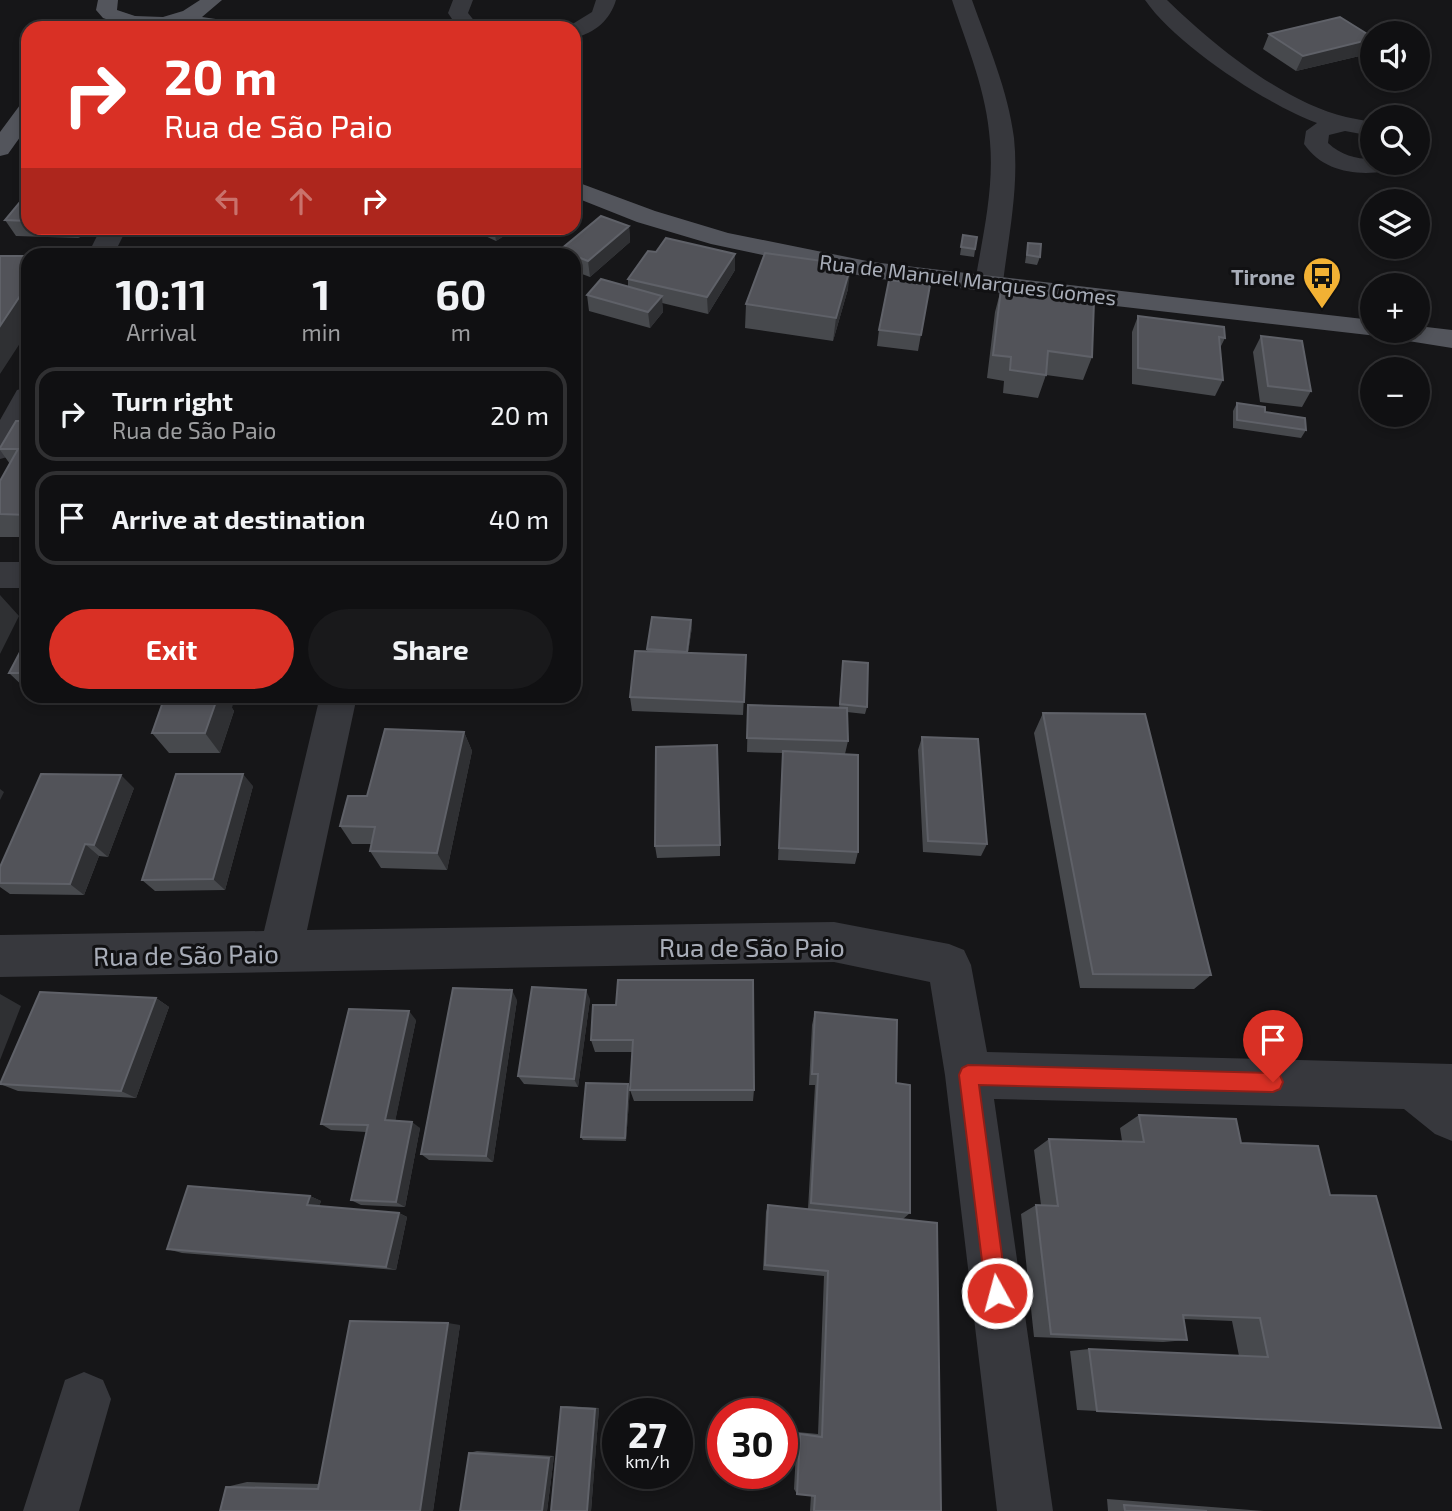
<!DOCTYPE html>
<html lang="en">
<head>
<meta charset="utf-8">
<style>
  body { margin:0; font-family:"Exo 2",sans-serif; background:#19191b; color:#f1f3f6; height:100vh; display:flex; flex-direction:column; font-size:26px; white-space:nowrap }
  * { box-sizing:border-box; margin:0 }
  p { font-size:23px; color:#9c9d9f }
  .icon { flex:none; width:38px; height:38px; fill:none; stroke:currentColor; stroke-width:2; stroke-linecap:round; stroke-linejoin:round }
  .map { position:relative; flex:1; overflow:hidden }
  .details { position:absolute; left:21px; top:248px; width:560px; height:455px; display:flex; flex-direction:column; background:#101012; border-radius:21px; box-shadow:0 4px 10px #0003,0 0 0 2px #303032 }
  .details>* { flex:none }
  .guide { position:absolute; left:21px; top:21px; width:560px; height:214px; border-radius:21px; box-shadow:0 4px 10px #0003,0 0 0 2px #303032; background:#d93025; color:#fff; overflow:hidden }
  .tools { position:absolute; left:1360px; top:21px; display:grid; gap:14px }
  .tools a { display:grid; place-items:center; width:70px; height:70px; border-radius:50%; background:#101012; box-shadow:0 4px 10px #0003,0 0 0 2px #303032; font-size:35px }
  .speed { position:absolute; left:602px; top:1398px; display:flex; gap:14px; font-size:35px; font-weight:700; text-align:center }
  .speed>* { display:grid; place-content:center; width:91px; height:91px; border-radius:50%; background:#101012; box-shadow:0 4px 10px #0003,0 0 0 2px #303032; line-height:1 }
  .speed small { font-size:18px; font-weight:400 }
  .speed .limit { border:10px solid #d22; background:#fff; color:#111 }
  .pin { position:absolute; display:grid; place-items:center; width:60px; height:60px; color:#fff; margin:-72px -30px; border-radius:50% 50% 50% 0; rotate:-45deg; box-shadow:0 0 7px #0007 }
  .pin .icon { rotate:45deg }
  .me { position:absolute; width:77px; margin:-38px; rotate:353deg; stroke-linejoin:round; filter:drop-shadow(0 0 5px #0008) }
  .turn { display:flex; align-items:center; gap:24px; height:147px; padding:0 28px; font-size:32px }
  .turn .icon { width:91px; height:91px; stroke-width:2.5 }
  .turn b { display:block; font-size:49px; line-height:60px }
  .lanes { display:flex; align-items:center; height:66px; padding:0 28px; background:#0003; justify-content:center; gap:35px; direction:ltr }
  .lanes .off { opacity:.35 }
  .eta { display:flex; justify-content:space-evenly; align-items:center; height:119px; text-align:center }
  .eta b { font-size:42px; font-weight:700; line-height:49px }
  .cta { display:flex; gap:14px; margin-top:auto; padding:14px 28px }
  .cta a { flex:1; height:80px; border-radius:42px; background:#d93025; color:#fff; font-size:28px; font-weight:700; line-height:80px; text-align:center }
  .cta a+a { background:#19191b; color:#f1f3f6 }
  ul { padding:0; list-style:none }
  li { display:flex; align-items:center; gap:21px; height:94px; margin:0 14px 10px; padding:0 14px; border:4px solid #303032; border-radius:21px }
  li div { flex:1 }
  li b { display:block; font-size:26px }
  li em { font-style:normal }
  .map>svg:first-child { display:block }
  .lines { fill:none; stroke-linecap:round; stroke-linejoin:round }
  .minor { fill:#37383d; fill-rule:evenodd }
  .major { fill:#53555c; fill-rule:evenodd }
  .wall { fill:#47494d }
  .shaded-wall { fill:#2f3033 }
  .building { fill:#525359; stroke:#5f6168; stroke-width:2 }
  .route { fill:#d93025; stroke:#8d1f18; stroke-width:2 }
  .labels { text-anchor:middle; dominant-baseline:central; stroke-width:6; stroke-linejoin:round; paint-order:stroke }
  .far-poi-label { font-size:21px; font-weight:bold; fill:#a8adb8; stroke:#111113; text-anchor:end }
  .far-street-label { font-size:21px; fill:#a8adb8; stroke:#111113 }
  .street-label { font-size:26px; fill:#a8adb8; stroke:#111113 }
</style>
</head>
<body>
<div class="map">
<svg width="1452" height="1511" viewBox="0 0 1452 1511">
  <rect width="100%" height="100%" fill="#161618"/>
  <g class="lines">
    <path class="minor" d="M 453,0 L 473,0 L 468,13 L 480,28 L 458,28 L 448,13 Z
      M 596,0 L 616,0 C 610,20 595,33 574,38 L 574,28 L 566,28 L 592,12 Z
      M 952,0 L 972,0 C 988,45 1008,90 1014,138 C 1019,186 1009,234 1003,282 L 999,288 L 989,290 L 979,288 L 975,282 C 983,235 994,189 990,142 C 987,92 967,46 952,0 Z
      M 1145,0 L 1167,0 C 1211,43 1284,103 1346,117 C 1354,119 1363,120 1372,122 L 1372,136 L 1345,131 L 1329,135 L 1328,143 C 1341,155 1355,159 1372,159 L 1372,163 L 1405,163 L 1402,168 C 1367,177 1326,176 1304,144 L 1306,131 L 1317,123 C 1266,104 1176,45 1145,0 Z
      M 101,228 L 127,228 L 113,256 L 87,256 Z
      M 28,387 L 28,425 L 11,456 L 0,459 L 0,420 L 17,390 Z
      M 0,562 L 28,562 L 28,588 L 0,588 Z
      M 320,696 L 357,696 L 307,930 L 834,922 L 949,944 L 964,950 L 971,965 L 987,1052 L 1452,1064 L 1452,1141 L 1435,1134 L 1404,1109 L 994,1099 L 1053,1511 L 997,1511 L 945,1075 L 930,982 L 834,962 L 0,977 L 0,935 L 264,931 Z
      M 84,1372 L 103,1380 L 111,1399 L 79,1511 L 23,1511 L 65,1380 Z"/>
    <path class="major" d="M 98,0 L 118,0 L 117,10 L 135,16 L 163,17 L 183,11 L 200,0 L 222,0 L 202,17 L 250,24 L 253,28 L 132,28 L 103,18 L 96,10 Z
      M 28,103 L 28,126 L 8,154 L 0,156 L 0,132 L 20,105 Z
      M 574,181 L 655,211 L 728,233 L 872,262 L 1372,320 L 1372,331 L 1418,331 L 1418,326 L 1452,330 L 1452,348 L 1377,336 L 872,278 L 711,244 L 637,222 L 574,197 Z"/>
  </g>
  <path class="wall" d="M 1269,34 L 1368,54 L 1296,71 L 1263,49 Z
    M 28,196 L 28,228 L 87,228 L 79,238 L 16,236 L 5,220 Z
    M 629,226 L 630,242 L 590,277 L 574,271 L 574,256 L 561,256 L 560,250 Z
    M 411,228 L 432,228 L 422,233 Z
    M 468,228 L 517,228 L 496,241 Z
    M 963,235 L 977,237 L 974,257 L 960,255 Z
    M 1028,243 L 1040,257 L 1037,265 L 1025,263 Z
    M 656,252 L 735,254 L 735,270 L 708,314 L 662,303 L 663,312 L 650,328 L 589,311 L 587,295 L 628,286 L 628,279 Z
    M 930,285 L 918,351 L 877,346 L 879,330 Z
    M 848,289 L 833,341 L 745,328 L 746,304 Z
    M 1001,289 L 1092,357 L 1083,380 L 1046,375 L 1038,398 L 1003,393 L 1004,381 L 987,378 L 995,312 Z
    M 1138,316 L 1225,338 L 1220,348 L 1223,380 L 1215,396 L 1132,384 L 1132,332 Z
    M 1261,336 L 1311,391 L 1302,407 L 1260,402 L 1253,352 Z
    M 1237,403 L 1265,412 L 1306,430 L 1301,438 L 1233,428 L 1233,411 Z
    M 28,421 L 28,537 L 0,537 L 0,481 L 10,464 L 0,450 L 0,448 Z
    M 691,620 L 692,627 L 688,653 L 746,655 L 743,715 L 632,711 L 630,697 L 647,652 L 647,649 Z
    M 28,637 L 28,691 L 9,673 Z
    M 843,661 L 867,707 L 865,714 L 847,712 L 848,741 L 845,754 L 858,852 L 855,864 L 778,860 L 783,753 L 747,752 L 748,705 L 839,708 Z
    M 232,708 L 234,711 L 220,753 L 169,753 L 152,733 Z
    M 1043,713 L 1211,975 L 1194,989 L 1080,988 L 1034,733 Z
    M 464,732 L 472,751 L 447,870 L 381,868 L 370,851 L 371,844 L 352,844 L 340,826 Z
    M 922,737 L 987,844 L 981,856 L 923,852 L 918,750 Z
    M 253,786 L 225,890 L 155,891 L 142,880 Z
    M 134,788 L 108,857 L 99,856 L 84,895 L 10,894 L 0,887 L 0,867 Z
    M 720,845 L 720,856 L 657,858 L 655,846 Z
    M 156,998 L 169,1007 L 136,1098 L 18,1091 L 0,1084 Z
    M 590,999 L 578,1087 L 524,1084 L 518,1076 Z
    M 517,1000 L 493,1162 L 429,1160 L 421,1154 Z
    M 616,1005 L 754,1090 L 753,1101 L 634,1101 L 630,1090 L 633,1052 L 595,1052 L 591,1040 Z
    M 815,1012 L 896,1083 L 910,1213 L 903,1219 L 941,1511 L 810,1511 L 811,1495 L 797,1494 L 794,1489 L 797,1432 L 818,1434 L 824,1276 L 763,1270 L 766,1212 L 768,1205 L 808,1209 L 815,1085 L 809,1085 L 812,1025 Z
    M 416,1020 L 395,1121 L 420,1128 L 405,1207 L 361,1205 L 351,1200 L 366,1132 L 331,1130 L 321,1124 Z
    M 628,1084 L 630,1088 L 626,1141 L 583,1140 L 581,1137 Z
    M 1139,1115 L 1241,1143 L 1330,1195 L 1441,1428 L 1077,1410 L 1070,1351 L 1089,1349 L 1239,1356 L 1232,1321 L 1183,1319 L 1187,1340 L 1163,1342 L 1034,1337 L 1021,1214 L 1036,1205 L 1041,1205 L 1034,1150 L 1049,1139 L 1122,1141 L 1120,1128 Z
    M 310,1196 L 321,1201 L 319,1206 L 399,1213 L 407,1217 L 396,1270 L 182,1253 L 167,1249 Z
    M 460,1325 L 433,1511 L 220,1511 L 226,1487 L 247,1482 L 319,1484 Z
    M 566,1406 L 599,1408 L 591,1511 L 551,1511 L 561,1407 Z
    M 477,1451 L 554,1456 L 547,1511 L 460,1511 L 469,1453 Z
    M 1107,1499 L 1264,1511 L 1108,1511 Z"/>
  <path class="shaded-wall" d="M 1372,39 L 1372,46 L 1368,54 L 1296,71 L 1303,56 Z
    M 629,226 L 630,242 L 590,277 L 588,261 Z
    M 73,228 L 87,228 L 79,238 Z
    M 420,228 L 432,228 L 422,233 Z
    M 494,228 L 517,228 L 496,241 Z
    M 735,254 L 735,270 L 708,314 L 707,297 Z
    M 851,265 L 848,289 L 833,341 L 836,318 Z
    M 28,284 L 28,331 L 0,374 L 0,326 Z
    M 662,296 L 663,312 L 650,328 L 648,312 Z
    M 0,595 L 19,616 L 0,654 Z
    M 691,620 L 692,627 L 687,659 L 687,652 Z
    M 218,696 L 235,696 L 232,708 L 234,711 L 220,753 L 205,733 Z
    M 464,732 L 472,751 L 447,870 L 437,853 Z
    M 243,774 L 253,786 L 225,890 L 213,879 Z
    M 121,775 L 134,788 L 108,857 L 94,845 Z
    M 0,789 L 4,792 L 0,800 Z
    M 85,844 L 99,856 L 84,895 L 70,884 Z
    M 512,990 L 517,1000 L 493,1162 L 486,1156 Z
    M 586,990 L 590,999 L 578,1087 L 574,1079 Z
    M 0,994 L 21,1006 L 0,1060 Z
    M 156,998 L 169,1007 L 136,1098 L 121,1091 Z
    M 409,1011 L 416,1020 L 394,1127 L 385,1120 Z
    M 628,1084 L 630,1088 L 626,1141 L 625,1138 Z
    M 412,1122 L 420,1128 L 405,1207 L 396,1202 Z
    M 310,1196 L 321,1201 L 318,1210 L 307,1205 Z
    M 399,1213 L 407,1217 L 396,1270 L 386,1267 Z
    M 448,1323 L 460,1325 L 433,1511 L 420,1511 Z
    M 599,1408 L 591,1511 L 587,1511 L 595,1409 Z
    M 554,1456 L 547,1511 L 542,1511 L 549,1458 Z"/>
  <path class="building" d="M 1340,17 L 1372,37 L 1372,39 L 1303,56 L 1269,34 Z
    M 25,196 L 28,196 L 28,221 L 5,220 Z
    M 601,216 L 629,226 L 588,261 L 560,250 Z
    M 963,235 L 977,237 L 975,249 L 961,247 Z
    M 666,238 L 735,254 L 707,297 L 628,279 L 648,251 L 656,252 Z
    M 1028,243 L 1041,244 L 1040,257 L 1027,255 Z
    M 765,253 L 851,265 L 836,318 L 746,304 Z
    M 0,256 L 28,256 L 28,284 L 0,326 Z
    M 601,279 L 662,296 L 648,312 L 587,295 Z
    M 889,280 L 930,285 L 921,335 L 879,330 Z
    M 1001,289 L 1094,301 L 1092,357 L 1048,351 L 1046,375 L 1010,370 L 1011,357 L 993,355 Z
    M 1138,316 L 1224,327 L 1225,338 L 1219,337 L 1223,380 L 1138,368 Z
    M 1261,336 L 1302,341 L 1311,391 L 1268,386 Z
    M 1237,403 L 1265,407 L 1265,412 L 1305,418 L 1306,430 L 1237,420 Z
    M 16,421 L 28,421 L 28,515 L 0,514 L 0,481 L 18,449 L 0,449 L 0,448 Z
    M 652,617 L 691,620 L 687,652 L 647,649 Z
    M 28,637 L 28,673 L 9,673 Z
    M 635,651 L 746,655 L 744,702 L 630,697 Z
    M 843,661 L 868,663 L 867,707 L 840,704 Z
    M 165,696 L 218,696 L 205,733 L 152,733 Z
    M 748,705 L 847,708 L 848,741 L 747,738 Z
    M 1043,713 L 1145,714 L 1211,975 L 1093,974 Z
    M 385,729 L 464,732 L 437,853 L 370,851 L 375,827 L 340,826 L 348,796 L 367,796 Z
    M 922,737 L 978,739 L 987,844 L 928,841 Z
    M 717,745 L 720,845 L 655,846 L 656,747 Z
    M 783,751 L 858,755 L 858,852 L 779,848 Z
    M 41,774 L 121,775 L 94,845 L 85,844 L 70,884 L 0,883 L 0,867 Z
    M 176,774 L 243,774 L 213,879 L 142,880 Z
    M 618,980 L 753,980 L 754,1090 L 630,1090 L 633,1040 L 591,1040 L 593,1005 L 616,1005 Z
    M 532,987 L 586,990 L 574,1079 L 518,1076 Z
    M 453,988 L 512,990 L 486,1156 L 421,1154 Z
    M 40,992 L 156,998 L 121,1091 L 0,1084 Z
    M 349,1009 L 409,1011 L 385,1120 L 412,1122 L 396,1202 L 351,1200 L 368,1125 L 321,1124 Z
    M 815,1012 L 897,1020 L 896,1083 L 910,1085 L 910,1213 L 811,1203 L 818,1074 L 812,1074 Z
    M 586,1083 L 628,1084 L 625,1138 L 581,1137 Z
    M 1139,1115 L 1236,1119 L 1241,1143 L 1318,1146 L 1330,1195 L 1376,1196 L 1441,1428 L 1097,1411 L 1089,1349 L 1268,1357 L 1260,1318 L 1183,1315 L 1187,1340 L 1051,1334 L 1036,1205 L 1058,1206 L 1049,1139 L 1144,1142 Z
    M 188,1186 L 310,1196 L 307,1205 L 399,1213 L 386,1267 L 167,1249 Z
    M 768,1205 L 937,1223 L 941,1511 L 814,1511 L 815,1496 L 797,1494 L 800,1434 L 822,1437 L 828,1271 L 765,1265 Z
    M 350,1321 L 448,1323 L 420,1511 L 220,1511 L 226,1487 L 318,1489 Z
    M 561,1407 L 595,1409 L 587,1511 L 551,1511 Z
    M 469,1453 L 549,1458 L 542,1511 L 460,1511 Z
    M 1124,1505 L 1207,1511 L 1125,1511 Z"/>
  <path class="route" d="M 968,1065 L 1273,1073 L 1280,1075 L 1283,1082 L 1280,1089 L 1273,1092 L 979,1085 L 1007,1293 L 1004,1300 L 997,1304 L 989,1300 L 986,1293 L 959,1075 L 962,1068 Z"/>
  <defs>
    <symbol id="bus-pin" viewBox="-11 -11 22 30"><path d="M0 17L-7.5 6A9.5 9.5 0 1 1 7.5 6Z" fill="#f2b134" stroke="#111113"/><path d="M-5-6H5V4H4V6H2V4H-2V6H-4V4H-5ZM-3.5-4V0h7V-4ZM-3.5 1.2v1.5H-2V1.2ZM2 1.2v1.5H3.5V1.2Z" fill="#111"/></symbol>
  </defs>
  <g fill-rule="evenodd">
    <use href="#bus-pin" x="1300" y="254" width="44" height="60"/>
  </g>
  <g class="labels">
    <g class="far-poi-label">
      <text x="1295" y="276">Tirone</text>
    </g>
    <g class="far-street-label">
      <text transform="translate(968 279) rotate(7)">Rua de Manuel Marques Gomes</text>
    </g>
    <g class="street-label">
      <text x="752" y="946">Rua de São Paio</text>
      <text transform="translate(186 954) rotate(-1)">Rua de São Paio</text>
    </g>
  </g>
</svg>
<div class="tools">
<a><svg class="icon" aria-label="sound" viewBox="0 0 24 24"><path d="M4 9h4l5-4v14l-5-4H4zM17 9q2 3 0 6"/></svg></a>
<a><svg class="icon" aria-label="search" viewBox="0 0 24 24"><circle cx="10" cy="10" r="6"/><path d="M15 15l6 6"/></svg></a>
<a><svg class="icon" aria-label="layers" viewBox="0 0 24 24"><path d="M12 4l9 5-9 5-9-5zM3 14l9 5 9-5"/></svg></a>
<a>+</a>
<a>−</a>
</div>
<div class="speed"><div>27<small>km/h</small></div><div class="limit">30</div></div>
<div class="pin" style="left:1273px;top:1082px;background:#d93025"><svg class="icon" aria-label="arrive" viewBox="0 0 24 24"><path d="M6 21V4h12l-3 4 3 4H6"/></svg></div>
<svg class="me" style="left:997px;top:1293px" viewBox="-20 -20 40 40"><circle r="17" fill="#d93025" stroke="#fff" stroke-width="3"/><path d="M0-11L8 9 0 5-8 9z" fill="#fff"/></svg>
<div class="guide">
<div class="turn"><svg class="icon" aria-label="right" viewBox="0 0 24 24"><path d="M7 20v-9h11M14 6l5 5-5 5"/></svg><div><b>20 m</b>Rua de São Paio</div></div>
<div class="lanes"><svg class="icon off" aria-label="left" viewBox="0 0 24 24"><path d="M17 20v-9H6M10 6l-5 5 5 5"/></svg><svg class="icon off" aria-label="ahead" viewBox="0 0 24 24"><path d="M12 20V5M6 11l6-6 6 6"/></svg><svg class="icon" aria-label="right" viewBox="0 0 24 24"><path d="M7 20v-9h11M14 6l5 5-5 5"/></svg></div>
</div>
<section class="details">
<div class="eta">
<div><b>10:11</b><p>Arrival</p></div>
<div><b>1</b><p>min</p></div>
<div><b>60</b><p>m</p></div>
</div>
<ul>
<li><svg class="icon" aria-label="right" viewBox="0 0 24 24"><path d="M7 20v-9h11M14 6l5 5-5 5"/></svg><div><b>Turn right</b><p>Rua de São Paio</p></div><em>20 m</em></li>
<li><svg class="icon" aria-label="arrive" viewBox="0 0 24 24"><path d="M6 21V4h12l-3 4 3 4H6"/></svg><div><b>Arrive at destination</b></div><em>40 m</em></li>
</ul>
<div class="cta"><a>Exit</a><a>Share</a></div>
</section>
</div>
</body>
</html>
